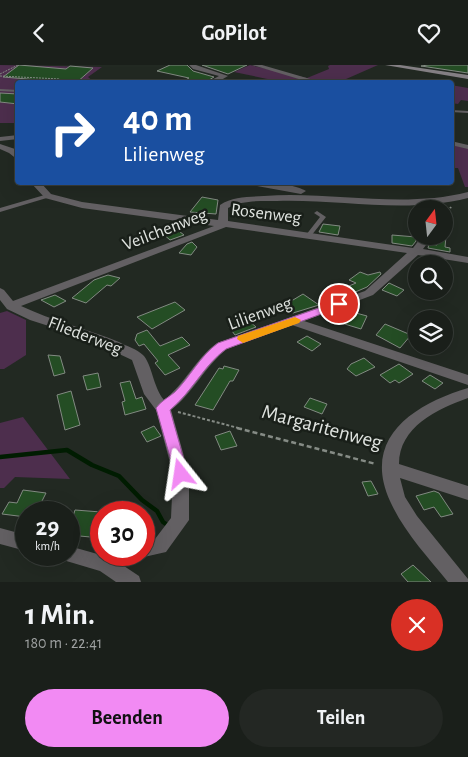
<!DOCTYPE html>
<html lang="de">
<head>
<meta charset="utf-8">
<style>
  body { margin:0; font-family:"Alegreya Sans",sans-serif; background:#232723; color:#f1f3f6; height:100vh; display:flex; flex-direction:column; font-size:19px; white-space:nowrap }
  * { box-sizing:border-box; margin:0 }
  p { font-size:16px; color:#9fa2a2 }
  .icon { flex:none; width:28px; height:28px; fill:none; stroke:currentColor; stroke-width:2; stroke-linecap:round; stroke-linejoin:round }
  .map { position:relative; height:517px; overflow:hidden }
  .panel { display:flex; flex-direction:column; background:#1a1f1a; flex:1 }
  .panel>* { flex:none }
  .hud { position:absolute; left:15px; top:15px; width:439px; height:105px; border-radius:5px; box-shadow:0 5px 20px #0002,0 0 0 1px #383d39; background:#1a4fa0; color:#fff; overflow:hidden }
  .needle { width:32px; rotate:15deg }
  .buttons { position:absolute; left:408px; top:135px; display:grid; gap:10px }
  .buttons a { display:grid; place-items:center; width:45px; height:45px; border-radius:50%; background:#1a1f1a; box-shadow:0 5px 20px #0002,0 0 0 1px #383d39; font-size:25px }
  .speed { position:absolute; left:15px; top:436px; display:flex; gap:10px; font-size:25px; font-weight:700; text-align:center }
  .speed>* { display:grid; place-content:center; width:65px; height:65px; border-radius:50%; background:#1a1f1a; box-shadow:0 5px 20px #0002,0 0 0 1px #383d39; line-height:1 }
  .speed small { font-size:12px; font-weight:400 }
  .speed .limit { border:8px solid #d22; background:#fff; color:#111 }
  .pin { position:absolute; display:grid; place-items:center; width:42px; height:42px; color:#fff; margin:-21px; border:2px solid #fff; border-radius:50%; box-shadow:0 1px 5px #0007 }
  .me { position:absolute; width:55px; margin:-28px; rotate:345deg; stroke-linejoin:round; filter:drop-shadow(0 0 4px #0008) }
  .turn { display:flex; align-items:center; gap:18px; height:105px; padding:0 25px; font-size:22px }
  .turn .icon { width:65px; height:65px; stroke-width:2.5 }
  .turn b { display:block; font-size:35px; line-height:42px }
  .round { display:grid; place-items:center; flex:none; width:52px; height:52px; border-radius:26px; background:#232723 }
  .headline { display:flex; align-items:center; justify-content:space-between; height:85px; padding:0 25px }
  h1 { font-size:30px; font-weight:700; line-height:38px }
  .primary-button { display:flex; gap:10px; margin-top:auto; padding:10px 25px }
  .primary-button a { flex:1; height:58px; border-radius:30px; background:#f28af3; color:#111; font-size:20px; font-weight:700; line-height:58px; text-align:center }
  .primary-button a+a { background:#232723; color:#f1f3f6 }
  header { display:flex; justify-content:space-between; align-items:center; height:65px; padding:0 25px; background:#1a1f1a; font-size:22px; font-weight:700 }
  .map>svg:first-child { display:block }
  .green { fill:#4d2e4d }
  .lines { fill:none; stroke-linecap:round; stroke-linejoin:round }
  .stream { stroke:#001c01; stroke-width:4.5 }
  .building { fill:#244d24; stroke:#828a82 }
  .path-far2 { stroke:#858b85; stroke-width:1; stroke-dasharray:2 1; stroke-linecap:butt }
  .path-far1 { stroke:#858b85; stroke-width:2; stroke-dasharray:3 2; stroke-linecap:butt }
  .path { stroke:#858b85; stroke-width:2.5; stroke-dasharray:5 3; stroke-linecap:butt }
  .service { fill:#636063; fill-rule:evenodd }
  .minor { fill:#636063; fill-rule:evenodd }
  .secondary { fill:#858085; fill-rule:evenodd }
  .route { fill:#f28af3; stroke:#9d5a9e }
  .slow { fill:#f59e0b }
  .labels { text-anchor:middle; dominant-baseline:central; stroke-width:5; stroke-linejoin:round; paint-order:stroke }
  .street-label { font-size:18px; fill:#dfe3df; stroke:#191f19 }
  .near-street-label { font-size:21px; fill:#dfe3df; stroke:#191f19 }
</style>
</head>
<body>
<header><svg class="icon" aria-label="back" viewBox="0 0 24 24"><path d="M15 5l-7 7 7 7"/></svg>GoPilot<svg class="icon" aria-label="heart" viewBox="0 0 24 24"><path d="M12 20l-8-8c-3-5 5-10 8-4 3-6 11-1 8 4z"/></svg></header>
<div class="map">
<svg width="468" height="517" viewBox="0 0 468 517">
  <rect width="100%" height="100%" fill="#222922"/>
  <path class="green" d="M 0,0 L 102,2 L 88,12 L 94,17 L 18,18 L 17,58 L 0,58 Z
    M 250,0 L 307,13 L 329,4 L 328,1 L 330,0 L 378,0 L 337,18 L 282,17 L 234,7 Z
    M 451,20 L 468,23 L 468,36 L 461,35 L 458,39 L 451,38 Z
    M 451,78 L 468,81 L 468,122 L 465,122 L 458,103 L 451,103 Z
    M 7,246 L 26,255 L 26,290 L 4,304 L 0,304 L 0,248 Z
    M 23,352 L 70,414 L 15,412 L 4,423 L 0,423 L 0,358 Z"/>
  <g class="lines">
    <path class="stream" d="M 0,392 L 67,385 L 92,400 L 119,411 L 142,435 L 157,446 L 163,457 L 169,461"/>
  </g>
  <path class="building" d="M 19,0 L 66,4 L 70,1 L 93,3 L 76,18 L 3,12 Z
    M 170,0 L 187,0 L 193,6 L 214,12 L 204,18 L 180,18 L 189,13 L 157,6 Z
    M 202,0 L 247,0 L 228,9 Z
    M 428,0 L 468,0 L 468,8 L 421,1 Z
    M 0,28 L 18,29 L 18,39 L 0,37 Z
    M 202,132 L 218,135 L 216,149 L 190,147 Z
    M 323,159 L 340,161 L 338,170 L 319,167 Z
    M 444,161 L 447,161 L 445,182 L 450,183 L 450,187 L 428,183 L 429,179 L 437,180 L 438,171 L 444,171 Z
    M 175,163 L 184,170 L 170,175 L 162,168 Z
    M 392,170 L 416,172 L 416,176 L 412,181 L 392,178 Z
    M 192,177 L 197,182 L 191,190 L 179,188 L 187,179 Z
    M 360,207 L 368,210 L 380,207 L 381,209 L 367,222 L 353,228 L 343,232 L 335,227 L 356,218 L 349,215 Z
    M 108,210 L 120,213 L 111,221 L 107,220 L 86,238 L 72,233 L 94,215 Z
    M 389,218 L 404,225 L 397,231 L 382,225 Z
    M 303,229 L 319,240 L 293,248 L 283,241 Z
    M 55,230 L 66,236 L 54,242 L 41,235 Z
    M 175,237 L 185,245 L 152,264 L 137,252 Z
    M 345,245 L 367,251 L 361,264 L 338,257 Z
    M 248,255 L 256,262 L 235,270 L 229,262 Z
    M 385,259 L 411,270 L 400,283 L 376,270 Z
    M 147,265 L 160,281 L 182,272 L 190,280 L 168,290 L 180,303 L 165,310 L 155,298 L 158,296 L 144,279 L 139,281 L 135,275 L 137,269 Z
    M 307,271 L 321,279 L 312,286 L 297,277 Z
    M 48,290 L 60,291 L 65,308 L 54,311 Z
    M 364,293 L 375,302 L 356,311 L 347,304 L 351,299 Z
    M 399,299 L 413,309 L 399,318 L 395,315 L 390,318 L 380,310 Z
    M 224,301 L 239,305 L 233,316 L 230,316 L 213,345 L 195,340 L 219,303 L 223,304 Z
    M 98,308 L 101,322 L 87,325 L 83,311 Z
    M 430,310 L 443,318 L 435,324 L 422,316 Z
    M 130,316 L 136,334 L 142,332 L 146,344 L 125,350 L 122,337 L 125,336 L 120,318 Z
    M 71,326 L 80,360 L 65,365 L 57,330 Z
    M 310,333 L 327,339 L 322,349 L 304,342 Z
    M 154,361 L 161,371 L 147,377 L 141,367 Z
    M 230,366 L 237,381 L 221,385 L 215,371 Z
    M 371,416 L 378,429 L 368,431 L 362,417 Z
    M 23,425 L 46,428 L 36,448 L 26,448 L 26,452 L 2,449 L 9,437 L 17,438 Z
    M 434,426 L 439,428 L 453,449 L 441,452 L 434,442 L 424,445 L 416,431 Z
    M 75,445 L 101,447 L 101,473 L 69,470 L 69,458 L 71,458 Z
    M 413,500 L 431,517 L 408,517 L 401,509 Z"/>
  <g class="lines">
    <path class="path-far2" d="M 0,9 L 18,0
      M 0,11 L 60,14"/>
    <path class="path-far1" d="M 444,151 L 451,142
      M 178,347 L 242,364"/>
    <path class="path" d="M 237,363 L 376,399"/>
    <path class="service" d="M 0,24 L 18,25 L 18,27 L 0,26 Z
      M 451,45 L 468,46 L 468,48 L 451,47 Z
      M 48,129 L 51,131 L 50,132 L 0,147 L 0,143 Z
      M 317,146 L 326,152 L 311,171 L 307,171 L 306,170 L 320,152 L 314,148 Z"/>
    <path class="minor" d="M 189,0 L 196,0 L 228,11 L 216,18 L 206,18 L 219,11 L 193,4 Z
      M 252,0 L 262,0 L 324,18 L 312,18 Z
      M 18,70 L 18,74 L 0,76 L 0,72 Z
      M 451,76 L 468,80 L 468,84 L 451,80 Z
      M 0,79 L 15,84 L 18,87 L 18,95 L 9,88 L 0,84 Z
      M 31,118 L 41,118 L 51,129 L 82,137 L 218,155 L 220,140 C 233,131 249,132 264,131 C 331,126 402,144 468,127 L 468,133 C 407,149 339,134 277,136 C 261,136 242,135 228,143 L 228,156 L 413,183 L 422,171 L 433,171 L 423,184 L 468,192 L 468,198 L 418,190 L 373,230 L 304,256 L 468,310 L 468,320 L 292,260 L 227,284 C 205,301 194,327 171,345 L 189,409 L 189,455 L 166,487 L 144,492 L 138,490 L 144,490 L 144,476 L 155,474 L 171,453 L 173,409 L 156,345 L 144,329 L 132,295 L 83,272 L 30,255 L 7,244 L 0,235 L 0,223 L 4,225 L 13,236 L 214,161 L 82,143 L 45,133 ZM 226,162 L 407,188 L 365,226 L 217,278 C 196,293 185,319 164,335 C 153,322 152,299 143,290 C 137,284 126,281 119,277 C 87,264 53,256 21,241 Z
      M 252,118 C 265,116 296,119 306,126 L 301,129 L 257,121 Z
      M 468,323 L 468,333 C 437,344 399,362 399,399 L 468,421 L 468,435 L 400,413 L 405,432 L 417,451 L 468,514 L 468,517 L 448,517 C 427,491 404,467 390,436 C 361,372 415,339 468,323 Z
      M 0,463 L 26,470 L 26,486 L 0,479 Z
      M 69,481 L 101,490 L 129,490 L 126,496 L 121,499 L 139,511 L 141,517 L 116,517 L 100,506 L 63,495 L 60,490 L 69,490 Z"/>
    <path class="secondary" d="M 385,0 L 400,0 L 468,10 L 468,14 Z"/>
  </g>
  <path class="route" d="M 339,236 L 344,239 L 343,241 L 226,284 C 204,300 192,327 170,345 L 188,409 L 186,413 L 181,415 L 176,413 L 156,343 C 161,336 169,332 175,327 C 190,312 200,291 218,278 Z"/>
  <path class="slow" d="M 295,252 L 301,255 L 299,258 L 243,278 L 237,274 L 238,271 Z"/>
  <g class="labels">
    <g class="street-label">
      <text transform="translate(266 149) rotate(7)">Rosenweg</text>
      <text transform="translate(165 165) rotate(-21)">Veilchenweg</text>
      <text transform="translate(260 249) rotate(-20)">Lilienweg</text>
      <text transform="translate(85 271) rotate(21)">Fliederweg</text>
    </g>
    <g class="near-street-label">
      <text transform="translate(322 362) rotate(15)">Margaritenweg</text>
    </g>
  </g>
</svg>
<div class="buttons">
<a><svg class="needle" viewBox="-14 -14 28 28"><path d="M0-13l5 13h-10z" fill="#e53935"/><path d="M0 13l5-13h-10z" fill="#9fa2a2"/></svg></a>
<a><svg class="icon" aria-label="search" viewBox="0 0 24 24"><circle cx="10" cy="10" r="6"/><path d="M15 15l6 6"/></svg></a>
<a><svg class="icon" aria-label="layers" viewBox="0 0 24 24"><path d="M12 4l9 5-9 5-9-5zM3 14l9 5 9-5"/></svg></a>
</div>
<div class="speed"><div>29<small>km/h</small></div><div class="limit">30</div></div>
<div class="pin" style="left:339px;top:239px;background:#d93025"><svg class="icon" aria-label="arrive" viewBox="0 0 24 24"><path d="M6 21V4h12l-3 4 3 4H6"/></svg></div>
<svg class="me" style="left:181px;top:409px" viewBox="-20 -20 40 40"><path d="M0-17L14 15 0 8-14 15z" fill="#f28af3" stroke="#fff" stroke-width="4"/></svg>
<div class="hud">
<div class="turn"><svg class="icon" aria-label="right" viewBox="0 0 24 24"><path d="M7 20v-9h11M14 6l5 5-5 5"/></svg><div><b>40 m</b>Lilienweg</div></div>
</div>
</div>
<section class="panel">
<div class="headline"><div><h1>1 Min.</h1><p>180 m · 22:41</p></div><a class="round" style="background:#d93025;color:#fff"><svg class="icon" aria-label="close" viewBox="0 0 24 24"><path d="M6 6l12 12M18 6L6 18"/></svg></a></div>
<div class="primary-button"><a>Beenden</a><a>Teilen</a></div>
</section>
</body>
</html>
